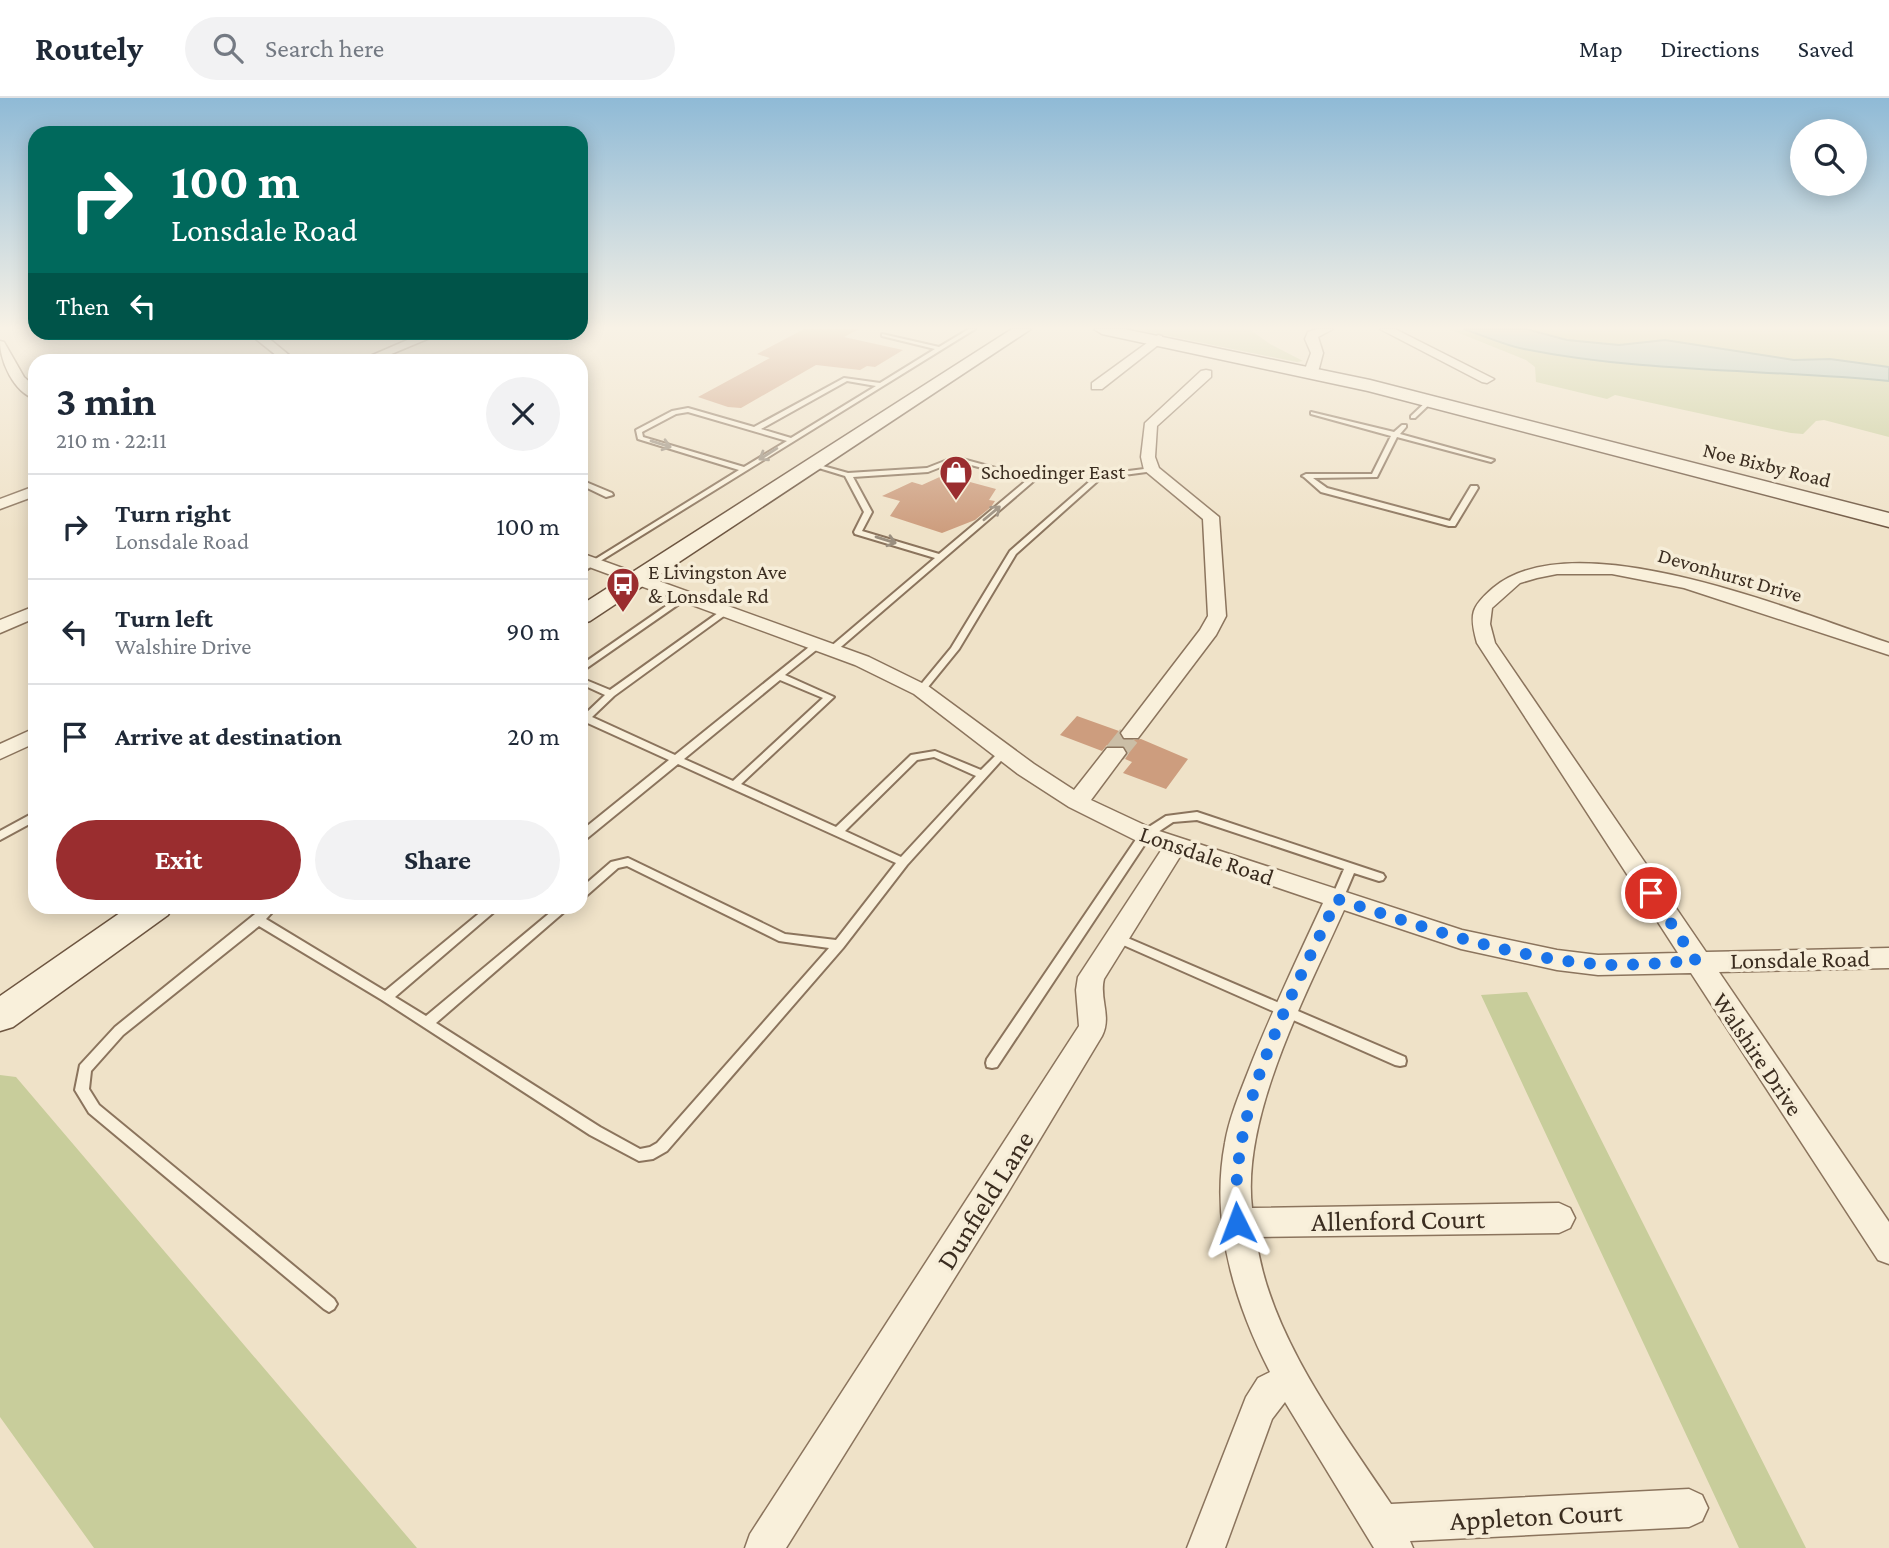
<!DOCTYPE html>
<html lang="en">
<head>
<meta charset="utf-8">
<style>
  body { margin:0; font-family:"Crimson Pro",serif; background:#f2f2f3; color:#1f2937; height:100vh; display:flex; flex-direction:column; font-size:26px; white-space:nowrap }
  * { box-sizing:border-box; margin:0 }
  p { font-size:23px; color:#747a83 }
  .icon { flex:none; width:38px; height:38px; fill:none; stroke:currentColor; stroke-width:2; stroke-linecap:round; stroke-linejoin:round }
  .map { position:relative; flex:1; overflow:hidden }
  .details { position:absolute; left:28px; top:256px; width:560px; height:560px; display:flex; flex-direction:column; background:#fff; border-radius:21px; box-shadow:0 4px 18px #0003 }
  .details>* { flex:none }
  .hud { position:absolute; left:28px; top:28px; width:560px; height:214px; border-radius:21px; box-shadow:0 4px 18px #0003; background:#00695c; color:#fff; overflow:hidden }
  .tools { position:absolute; left:1790px; top:21px; display:grid; gap:14px }
  .tools a { display:grid; place-items:center; width:77px; height:77px; border-radius:50%; background:#fff; box-shadow:0 4px 18px #0003; font-size:35px }
  .pin { position:absolute; display:grid; place-items:center; width:60px; height:60px; color:#fff; margin:-30px; border:4px solid #fff; border-radius:50%; box-shadow:0 2px 7px #0007 }
  .me { position:absolute; width:77px; margin:-38px; rotate:357deg; stroke-linejoin:round; filter:drop-shadow(0 0 5px #0008) }
  .turn { display:flex; align-items:center; gap:24px; height:147px; padding:0 28px; font-size:32px }
  .turn .icon { width:91px; height:91px; stroke-width:2.5 }
  .turn b { display:block; font-size:49px; line-height:60px }
  .then { display:flex; align-items:center; height:66px; padding:0 28px; background:#0003; gap:14px; font-size:26px }
  .round { display:grid; place-items:center; flex:none; width:74px; height:74px; border-radius:37px; background:#f2f2f3 }
  .headline { display:flex; align-items:center; justify-content:space-between; height:119px; padding:0 28px }
  h1 { font-size:42px; font-weight:700; line-height:52px }
  .primary-button { display:flex; gap:14px; margin-top:auto; padding:14px 28px }
  .primary-button a { flex:1; height:80px; border-radius:42px; background:#9a2d2f; color:#fff; font-size:28px; font-weight:700; line-height:80px; text-align:center }
  .primary-button a+a { background:#f2f2f3; color:#1f2937 }
  ul { padding:0; list-style:none }
  li { display:flex; align-items:center; gap:21px; height:105px; padding:0 28px; border-top:2px solid #e0e1e3 }
  li div { flex:1 }
  li b { display:block; font-size:26px }
  li em { font-style:normal }
  header { display:flex; align-items:center; gap:42px; box-sizing:border-box; height:98px; padding:0 35px; background:#fff; border-bottom:2px solid #e0e1e3 }
  header strong { font-size:33px }
  nav { display:flex; gap:38px; margin-inline-start:auto; font-size:24px }
  .search { width:490px; height:63px; background:#f2f2f3; display:flex; align-items:center; gap:18px; box-sizing:border-box; padding:0 24px; border-radius:38px; color:#747a83; font-size:26px }
  .map>svg:first-child { display:block }
  .green { fill:#c8cd9b }
  .water { fill:#a9c3bb; stroke:#6f9188; stroke-width:2 }
  .building { fill:#cd9d7e }
  .lines { fill:none; stroke-linecap:round; stroke-linejoin:round }
  .street-tunnel { stroke:#cbbea6; stroke-width:22; stroke-dasharray:22 10; stroke-linecap:butt }
  .lane-casing { stroke:#8b745d; stroke-width:4 }
  .street-casing { stroke:#8b745d; stroke-width:3 }
  .secondary-casing { stroke:#6d5540; stroke-width:3 }
  .lane { fill:#f9f0db; fill-rule:evenodd }
  .street { fill:#f9f0db; fill-rule:evenodd }
  .secondary { fill:#f9f0db; fill-rule:evenodd }
  .oneway { stroke:#9a8e7e }
  .route { stroke:#1a73e8; stroke-width:12; stroke-dasharray:0 21.6 }
  .labels { text-anchor:middle; dominant-baseline:central; stroke-width:7; stroke-linejoin:round; paint-order:stroke }
  .far-street-label { font-size:21px; fill:#3b2d20; stroke:#f6edd8 }
  .far-poi-label { font-size:21px; fill:#3b2d20; stroke:#f6edd8; text-anchor:start }
  .street-label { font-size:24px; fill:#3b2d20; stroke:#f6edd8 }
  .near-street-label { font-size:28px; fill:#3b2d20; stroke:#f6edd8 }
</style>
</head>
<body>
<header>
<strong>Routely</strong>
<div class="search"><svg class="icon" aria-label="search" viewBox="0 0 24 24"><circle cx="10" cy="10" r="6"/><path d="M15 15l6 6"/></svg>Search here</div>
<nav><a>Map</a><a>Directions</a><a>Saved</a></nav>
</header>
<div class="map">
<svg width="1889" height="1450" viewBox="0 0 1889 1450">
  <rect width="100%" height="100%" fill="#efe2c8"/>
  <path class="green" d="M 1134,231 L 1249,231 L 1270,246 L 1303,263 L 1297,264 Z
    M 1449,231 L 1463,231 L 1521,251 L 1889,283 L 1889,339 L 1824,322 L 1816,323 L 1803,336 L 1791,335 L 1615,297 L 1607,301 L 1536,284 L 1535,269 L 1526,262 Z
    M 1497,231 L 1889,231 L 1889,276 L 1621,255 Z
    M 1527,894 L 1806,1450 L 1739,1450 L 1481,897 Z
    M 0,977 L 16,979 L 417,1450 L 94,1450 L 0,1319 Z"/>
  <path class="water" d="M 1463,231 L 1526,231 L 1567,242 L 1619,247 L 1665,242 L 1794,262 L 1830,261 L 1889,269 L 1889,283 C 1767,271 1644,275 1524,251 C 1503,247 1483,237 1463,231 Z"/>
  <path class="building" d="M 804,231 L 859,231 L 844,239 L 903,252 L 875,269 L 867,268 L 860,272 L 816,267 L 741,310 L 728,309 L 698,299 L 770,260 L 757,256 Z
    M 944,377 L 996,391 L 989,402 L 995,403 L 991,409 L 975,422 L 942,435 L 890,418 L 900,403 L 882,398 L 912,384 L 922,387 Z
    M 1077,618 L 1119,633 L 1124,643 L 1141,641 L 1188,661 L 1166,691 L 1123,675 L 1132,664 L 1125,661 L 1129,655 L 1125,649 L 1107,647 L 1102,653 L 1060,637 Z"/>
  <g class="lines">
    <path class="street-tunnel" d="M 1115,655 L 1131,635"/>
    <defs>
      <path id="lane" d="M 969,231 L 975,231 L 581,475 L 581,470 L 739,372 L 638,341 L 636,332 L 672,313 L 688,310 L 754,329 L 844,280 L 880,285 L 935,251 L 882,238 L 882,236 L 939,249 ZM 847,283 L 876,288 L 791,340 L 761,331 ZM 688,314 L 787,343 L 744,369 L 643,339 L 642,334 L 676,316 Z
        M 1428,302 L 1433,303 L 1415,320 L 1411,320 L 1411,318 Z
        M 1311,314 L 1394,334 L 1402,327 L 1406,327 L 1406,329 L 1400,336 L 1494,362 L 1491,364 L 1397,339 L 1377,379 L 1313,380 L 1327,390 L 1450,423 L 1471,388 L 1477,388 L 1478,390 L 1455,428 L 1449,428 L 1321,394 L 1304,379 L 1302,378 L 1306,376 L 1372,376 L 1391,338 L 1311,316 Z
        M 955,359 L 1036,381 L 835,554 L 829,554 L 829,550 L 935,460 L 855,436 L 854,434 L 864,414 L 845,378 L 809,367 L 812,365 L 848,375 L 927,370 ZM 956,363 L 1027,382 L 939,456 L 862,433 L 872,414 L 853,379 L 928,374 Z
        M 1152,370 L 1156,372 L 1154,373 L 1101,380 L 1016,456 L 959,551 L 924,594 L 918,594 L 916,592 L 918,590 L 951,550 L 1010,453 L 1097,377 Z
        M 581,382 L 612,395 L 613,397 L 606,399 L 581,387 Z
        M 682,497 L 685,497 L 689,499 L 581,574 L 581,567 Z
        M 725,510 L 728,511 L 728,515 L 614,598 L 592,619 L 675,657 L 814,545 L 817,544 L 821,547 L 820,549 L 785,577 L 834,599 L 741,686 L 836,729 L 911,657 L 935,653 L 981,672 L 1001,652 L 1007,652 L 1009,654 L 907,767 L 843,850 L 667,1053 L 653,1061 L 639,1063 L 590,1037 L 382,902 L 259,828 L 123,937 L 91,973 L 89,991 L 99,1007 L 334,1201 L 337,1206 L 334,1211 L 329,1214 L 324,1211 L 89,1015 L 75,992 L 80,967 L 115,929 L 265,808 L 278,808 L 266,821 L 385,893 L 488,808 L 501,808 L 395,899 L 426,918 L 558,808 L 571,808 L 436,925 L 600,1029 L 640,1051 L 650,1049 L 657,1045 L 829,850 L 779,843 L 627,768 L 618,770 L 585,799 L 581,800 L 581,790 L 611,764 L 628,760 L 785,836 L 836,842 L 896,765 L 678,666 L 585,742 L 581,743 L 581,733 L 669,662 L 581,622 L 581,615 L 585,616 L 605,597 L 581,586 L 581,580 L 610,592 ZM 780,582 L 823,600 L 733,683 L 684,661 ZM 934,659 L 976,678 L 901,759 L 845,733 L 917,662 Z
        M 35,714 L 35,723 L 0,742 L 0,733 Z
        M 1197,714 L 1383,776 L 1385,779 L 1383,782 L 1379,783 L 1354,775 L 1343,801 L 1341,804 L 1333,804 L 1331,801 L 1344,771 L 1197,722 L 1173,724 L 1149,740 L 997,969 L 992,970 L 987,969 L 986,965 L 987,961 L 1141,734 L 1166,718 Z
        M 1116,835 L 1405,959 L 1406,963 L 1405,967 L 1400,968 L 1395,967 L 1112,842 L 1110,839 L 1112,836 Z"/>
      <path id="street" d="M 1317,231 L 1333,231 L 1318,239 L 1323,255 L 1318,274 L 1311,278 L 1304,274 L 1311,255 L 1305,241 L 1308,234 Z
        M 1380,231 L 1395,231 L 1494,281 L 1487,285 L 1482,284 Z
        M 247,234 L 261,234 L 295,262 L 282,262 Z
        M 426,234 L 444,234 L 377,262 L 361,262 Z
        M 1158,237 L 1162,238 L 1162,244 L 1102,291 L 1092,291 L 1092,285 Z
        M 0,243 L 4,244 L 24,279 L 35,289 L 35,301 C 14,294 0,264 0,243 Z
        M 1206,272 L 1211,273 L 1211,279 L 1157,328 L 1155,359 L 1159,370 L 1219,419 L 1226,518 L 1216,537 L 1138,640 L 1124,640 L 1121,635 L 1200,532 L 1208,518 L 1203,421 L 1144,372 L 1141,359 L 1145,325 L 1201,273 Z
        M 35,388 L 35,398 L 0,411 L 0,401 Z
        M 581,455 L 869,559 L 928,588 L 1034,666 L 1074,692 L 1107,650 L 1123,650 L 1126,655 L 1091,702 L 1153,731 L 1462,832 L 1557,852 L 1598,857 L 1678,855 L 1477,545 C 1469,516 1471,509 1493,490 C 1574,421 1798,515 1889,545 L 1889,557 L 1684,490 L 1612,476 L 1557,476 L 1537,480 L 1520,485 L 1492,510 L 1490,526 L 1495,545 L 1706,854 L 1889,850 L 1889,870 L 1719,874 L 1889,1124 L 1889,1166 L 1878,1162 L 1691,875 L 1598,877 L 1557,872 L 1461,851 L 1344,812 C 1307,895 1241,1018 1252,1110 L 1559,1105 L 1570,1110 L 1575,1120 L 1570,1130 L 1559,1135 L 1256,1139 C 1268,1235 1339,1328 1391,1406 L 1689,1391 L 1702,1397 L 1708,1410 L 1702,1423 L 1689,1429 L 1410,1443 L 1413,1450 L 1374,1450 L 1285,1304 L 1272,1321 L 1225,1450 L 1187,1450 L 1246,1299 L 1258,1280 L 1270,1274 C 1234,1204 1210,1124 1225,1045 C 1229,1021 1239,997 1248,974 C 1270,917 1297,861 1323,805 L 1181,757 L 1104,881 C 1099,901 1112,918 1102,938 L 1007,1096 L 786,1450 L 745,1450 L 750,1436 L 1079,928 L 1076,892 L 1078,879 L 1162,751 L 1137,743 L 1069,709 L 1018,676 L 914,596 L 855,567 L 581,466 Z
        M 35,508 L 35,520 L 0,535 L 0,522 Z
        M 35,630 L 35,645 L 0,661 L 0,646 Z"/>
      <path id="secondary" d="M 1012,231 L 1031,231 L 590,523 L 581,526 L 581,507 Z
        M 1094,231 L 1124,231 L 1370,282 L 1889,415 L 1889,429 L 1368,293 L 1102,236 Z
        M 130,808 L 173,808 L 168,817 L 13,929 L 0,933 L 0,898 Z"/>
    </defs>
    <use href="#lane" class="lane-casing"/>
    <use href="#street" class="street-casing"/>
    <use href="#secondary" class="secondary-casing"/>
    <use href="#lane" class="lane"/>
    <use href="#street" class="street"/>
    <use href="#secondary" class="secondary"/>
  </g>
  <defs><path id="oneway-shaft" d="M-6 0H5M1.5-3L5.5 0L1.5 3" fill="none" stroke-width="1.6" stroke-linecap="round" stroke-linejoin="round" transform="scale(1.75)"/></defs>
  <g class="oneway">
    <use href="#oneway-shaft" transform="translate(661 346) rotate(17)"/>
    <use href="#oneway-shaft" transform="translate(768 356) rotate(148)"/>
    <use href="#oneway-shaft" transform="translate(992 415) rotate(-40)"/>
    <use href="#oneway-shaft" transform="translate(886 442) rotate(17)"/>
  </g>
  <linearGradient id="sky" x2="0" y2="1"><stop stop-color="#8fbad6"/><stop offset="0.53" stop-color="#f8f2e6"/><stop offset="1" stop-color="#f8f2e6" stop-opacity="0"/></linearGradient>
  <rect width="1889" height="434" fill="url(#sky)"/>
  <g class="lines">
    <path class="route" d="M 1237,1125 C 1228,1010 1290,903 1337,801 C 1421,828 1506,859 1595,866 C 1628,869 1663,864 1696,863 L 1651,795"/>
  </g>
  <defs>
    <symbol id="shop-pin" viewBox="-11 -11 22 30"><path d="M0 17L-7.5 6A9.5 9.5 0 1 1 7.5 6Z" fill="#9a2d2f" stroke="#f6edd8"/><path d="M-5-2.5h2.3a2.7 3.5 0 0 1 5.4 0H5L5.5 6h-11ZM-1.5-2.5h3a1.5 2.3 0 0 0-3 0Z" fill="#fff"/></symbol>
    <symbol id="bus-pin" viewBox="-11 -11 22 30"><path d="M0 17L-7.5 6A9.5 9.5 0 1 1 7.5 6Z" fill="#9a2d2f" stroke="#f6edd8"/><path d="M-5-6H5V4H4V6H2V4H-2V6H-4V4H-5ZM-3.5-4V0h7V-4ZM-3.5 1.2v1.5H-2V1.2ZM2 1.2v1.5H3.5V1.2Z" fill="#fff"/></symbol>
  </defs>
  <g fill-rule="evenodd">
    <use href="#shop-pin" x="937" y="355" width="38" height="52"/>
    <use href="#bus-pin" x="604" y="467" width="38" height="52"/>
  </g>
  <g class="labels">
    <g class="far-street-label">
      <text transform="translate(1767 367) rotate(14)">Noe Bixby Road</text>
      <text transform="translate(1730 477) rotate(16)">Devonhurst Drive</text>
    </g>
    <g class="far-poi-label">
      <text x="981" y="374">Schoedinger East</text>
      <text x="648" y="474">E Livingston Ave<tspan x="648" dy="24">&amp; Lonsdale Rd</tspan></text>
    </g>
    <g class="street-label">
      <text transform="translate(1207 757) rotate(19)">Lonsdale Road</text>
      <text transform="translate(1800 861) rotate(-1)">Lonsdale Road</text>
      <text transform="translate(1758 956) rotate(56)">Walshire Drive</text>
    </g>
    <g class="near-street-label">
      <text transform="translate(985 1102) rotate(-58)">Dunfield Lane</text>
      <text transform="translate(1398 1122) rotate(-1)">Allenford Court</text>
      <text transform="translate(1536 1418) rotate(-3)">Appleton Court</text>
    </g>
  </g>
</svg>
<div class="tools">
<a><svg class="icon" aria-label="search" viewBox="0 0 24 24"><circle cx="10" cy="10" r="6"/><path d="M15 15l6 6"/></svg></a>
</div>
<div class="pin" style="left:1651px;top:795px;background:#d93025"><svg class="icon" aria-label="arrive" viewBox="0 0 24 24"><path d="M6 21V4h12l-3 4 3 4H6"/></svg></div>
<svg class="me" style="left:1237px;top:1125px" viewBox="-20 -20 40 40"><path d="M0-17L14 15 0 8-14 15z" fill="#1a73e8" stroke="#fff" stroke-width="4"/></svg>
<div class="hud">
<div class="turn"><svg class="icon" aria-label="right" viewBox="0 0 24 24"><path d="M7 20v-9h11M14 6l5 5-5 5"/></svg><div><b>100 m</b>Lonsdale Road</div></div>
<div class="then">Then<svg class="icon" aria-label="left" viewBox="0 0 24 24"><path d="M17 20v-9H6M10 6l-5 5 5 5"/></svg></div>
</div>
<section class="details">
<div class="headline"><div><h1>3 min</h1><p>210 m · 22:11</p></div><a class="round"><svg class="icon" aria-label="close" viewBox="0 0 24 24"><path d="M6 6l12 12M18 6L6 18"/></svg></a></div>
<ul>
<li><svg class="icon" aria-label="right" viewBox="0 0 24 24"><path d="M7 20v-9h11M14 6l5 5-5 5"/></svg><div><b>Turn right</b><p>Lonsdale Road</p></div><em>100 m</em></li>
<li><svg class="icon" aria-label="left" viewBox="0 0 24 24"><path d="M17 20v-9H6M10 6l-5 5 5 5"/></svg><div><b>Turn left</b><p>Walshire Drive</p></div><em>90 m</em></li>
<li><svg class="icon" aria-label="arrive" viewBox="0 0 24 24"><path d="M6 21V4h12l-3 4 3 4H6"/></svg><div><b>Arrive at destination</b></div><em>20 m</em></li>
</ul>
<div class="primary-button"><a>Exit</a><a>Share</a></div>
</section>
</div>
</body>
</html>
